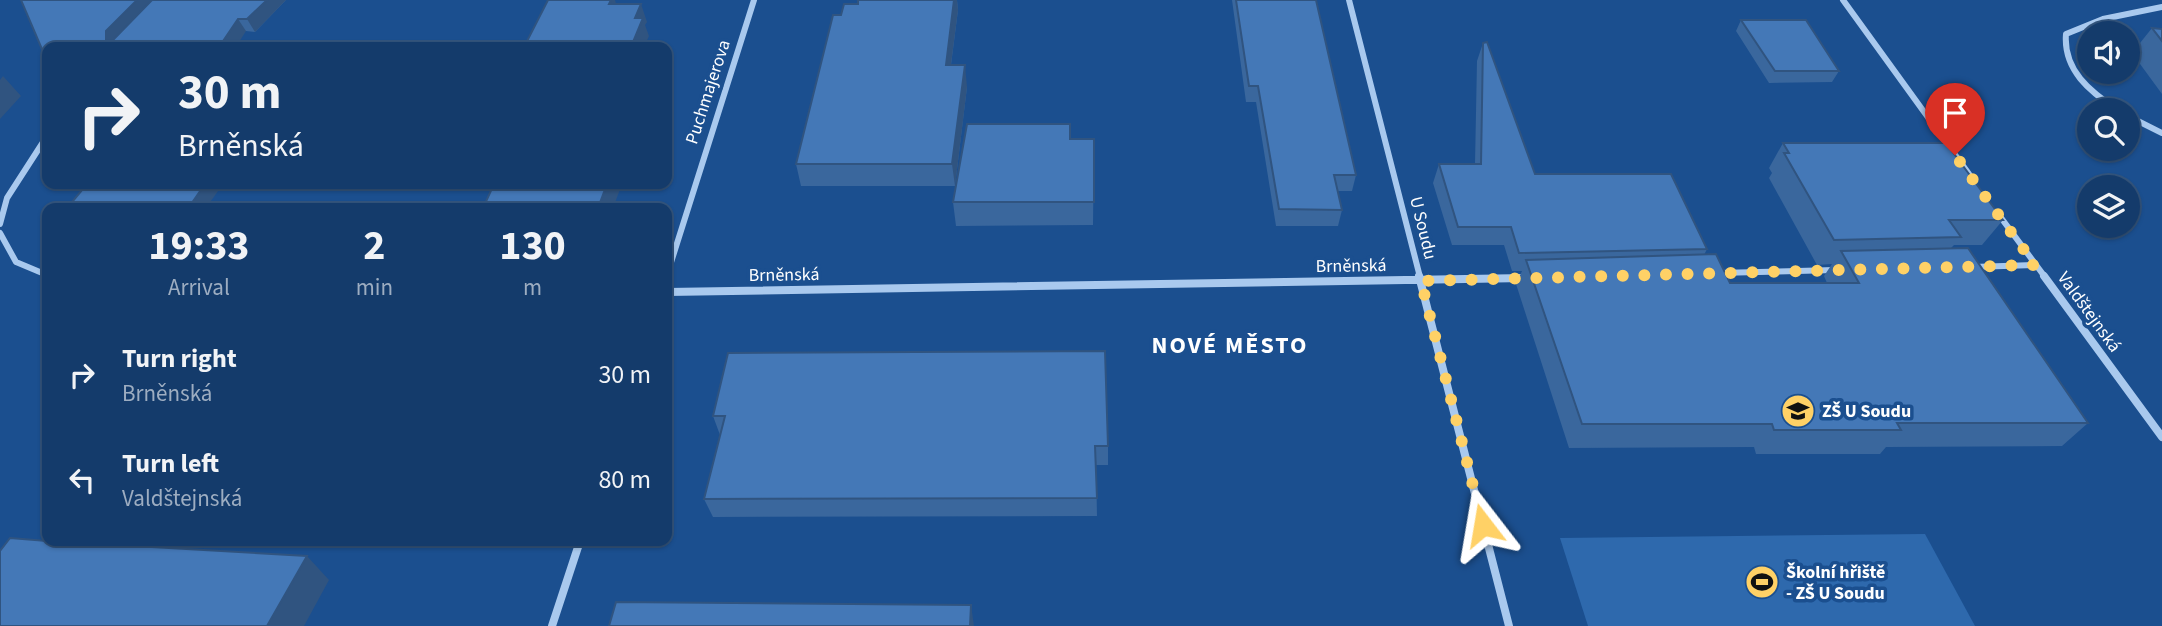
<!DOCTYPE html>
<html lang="en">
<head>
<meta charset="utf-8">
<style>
  body { margin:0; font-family:"Source Sans 3",sans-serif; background:#1d4271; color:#f1f3f6; height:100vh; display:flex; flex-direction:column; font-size:26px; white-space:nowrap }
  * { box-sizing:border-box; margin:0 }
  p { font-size:23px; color:#9dadc1 }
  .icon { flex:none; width:38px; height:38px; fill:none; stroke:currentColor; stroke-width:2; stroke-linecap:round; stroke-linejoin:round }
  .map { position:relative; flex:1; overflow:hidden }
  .side { position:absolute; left:42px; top:203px; width:630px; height:343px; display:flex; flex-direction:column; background:#143b6b; border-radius:14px; box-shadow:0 2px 5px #0004,0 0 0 2px #33557e }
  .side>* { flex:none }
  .hud { position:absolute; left:42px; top:42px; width:630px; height:147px; border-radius:14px; box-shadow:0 2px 5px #0004,0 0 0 2px #33557e; background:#143b6b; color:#f1f3f6; overflow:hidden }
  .fabs { position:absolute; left:2077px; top:21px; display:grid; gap:14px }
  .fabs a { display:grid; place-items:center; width:63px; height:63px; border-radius:50%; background:#143b6b; box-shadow:0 2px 5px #0004,0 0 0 2px #33557e; font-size:35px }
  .pin { position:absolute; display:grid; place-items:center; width:60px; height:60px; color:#fff; margin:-72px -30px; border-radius:50% 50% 50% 0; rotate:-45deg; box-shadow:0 0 7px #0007 }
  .pin .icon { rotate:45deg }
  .me { position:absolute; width:77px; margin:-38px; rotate:346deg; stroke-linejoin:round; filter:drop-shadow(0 0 5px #0008) }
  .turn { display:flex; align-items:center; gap:24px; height:147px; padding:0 21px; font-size:32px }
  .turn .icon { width:91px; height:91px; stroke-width:2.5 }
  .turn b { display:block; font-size:49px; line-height:60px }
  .eta { display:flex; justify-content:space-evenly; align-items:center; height:119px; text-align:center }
  .eta b { font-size:42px; font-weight:700; line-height:49px }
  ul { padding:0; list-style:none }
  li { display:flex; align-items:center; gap:21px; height:105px; padding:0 21px }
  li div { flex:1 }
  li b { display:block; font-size:26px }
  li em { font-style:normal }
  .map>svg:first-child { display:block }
  .green { fill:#2e69ad }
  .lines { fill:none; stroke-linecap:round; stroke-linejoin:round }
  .minor-far1 { stroke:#a9c9ee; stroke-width:6 }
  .minor { stroke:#a9c9ee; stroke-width:8 }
  .wall { fill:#3a679d }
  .shaded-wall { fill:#305480 }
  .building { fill:#4478b7; stroke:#305480; stroke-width:2 }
  .route { stroke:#ffd166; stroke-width:12; stroke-dasharray:0 21.6 }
  .labels { text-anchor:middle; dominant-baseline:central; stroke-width:7; stroke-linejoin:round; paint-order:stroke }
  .street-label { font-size:18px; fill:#fff; stroke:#1b4f8f }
  .poi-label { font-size:18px; font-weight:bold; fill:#fff; stroke:#1b4f8f; text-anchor:start }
  .district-label { font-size:24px; font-weight:bold; letter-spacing:2px; fill:#fff; stroke:#1b4f8f }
</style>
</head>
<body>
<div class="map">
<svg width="2162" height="626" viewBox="0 0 2162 626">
  <rect width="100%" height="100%" fill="#1b4f8f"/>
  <path class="green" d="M 1925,534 L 1975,626 L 1588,626 L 1560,538 Z"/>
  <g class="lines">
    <path class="minor-far1" d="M 1349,0 L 1420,277
      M 1843,0 L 1969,174
      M 2118,110 C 2090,92 2063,70 2066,34 L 2103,19 L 2162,7
      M 2128,116 L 2162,133
      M 1999,215 L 2045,277
      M 0,224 L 7,198 L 47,136
      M 0,233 L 16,262 L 47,275
      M 1973,267 L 2035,265
      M 1717,273 L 1835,270
      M 667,275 L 754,0"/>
    <path class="minor" d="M 1419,276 L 1509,626
      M 2044,276 L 2162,437
      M 667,292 L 1527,278
      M 552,626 L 580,541"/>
  </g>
  <path class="wall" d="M 286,0 L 255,32 L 246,31 L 47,47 Z
    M 858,0 L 957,0 L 958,10 L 951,65 L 967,87 L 955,186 L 801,186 L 796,164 L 841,15 L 858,4 Z
    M 1232,0 L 1316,0 L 1356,175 L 1352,191 L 1338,191 L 1342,210 L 1338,226 L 1276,226 L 1256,102 L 1246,102 Z
    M 1741,20 L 1839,71 L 1832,82 L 1769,83 L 1736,31 Z
    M 2152,28 L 2162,29 L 2162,94 L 2132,53 Z
    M 1483,43 L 1535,174 L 1707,249 L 1704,255 L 1730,283 L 1827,283 L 1824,276 L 1832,264 L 1817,265 L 1769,178 L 1772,173 L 1769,168 L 1783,143 L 2003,220 L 1982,245 L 1954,245 L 1951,248 L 2088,423 L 2062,446 L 1886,447 L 1880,454 L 1756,454 L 1754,447 L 1569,448 L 1516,284 L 1522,271 L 1512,271 L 1504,245 L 1452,245 L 1433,183 L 1439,164 L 1475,164 L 1477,61 Z
    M 1070,139 L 1094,139 L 1093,225 L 956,226 L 953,202 Z
    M 728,353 L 1108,446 L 1108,465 L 1096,465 L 1097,516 L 713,517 L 704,499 L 720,435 L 713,416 Z"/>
  <path class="shaded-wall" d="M 137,0 L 158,0 L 115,43 L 106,39 L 106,31 Z
    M 267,0 L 286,0 L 255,32 L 247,19 Z
    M 611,0 L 615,0 L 619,13 L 609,4 Z
    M 954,0 L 957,0 L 958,10 L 948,87 L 946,65 Z
    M 641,4 L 647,22 L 645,25 L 649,36 L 644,47 L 631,47 L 635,18 Z
    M 238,19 L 246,31 L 236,47 L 219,47 Z
    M 965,65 L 967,87 L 955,186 L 952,164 Z
    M 3,76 L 21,96 L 0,119 L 0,80 Z
    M 205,184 L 223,184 L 206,208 L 189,208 L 189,207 Z
    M 607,184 L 622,184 L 613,208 L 598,208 Z
    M 307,556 L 329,580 L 304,626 L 267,626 Z
    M 971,605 L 974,626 L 970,626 Z"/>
  <path class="building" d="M 21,0 L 137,0 L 106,31 L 106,39 L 114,39 L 152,0 L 267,0 L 247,19 L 238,19 L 219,47 L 47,47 L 47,61 Z
    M 548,0 L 611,0 L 609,4 L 641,4 L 635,18 L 643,18 L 631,47 L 524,47 Z
    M 858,0 L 954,0 L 946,65 L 965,65 L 952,164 L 796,164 L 833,15 L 841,15 L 844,4 L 858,4 Z
    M 1236,0 L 1316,0 L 1356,175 L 1334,175 L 1342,210 L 1279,209 L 1258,86 L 1249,86 Z
    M 1741,20 L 1806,20 L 1839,71 L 1775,71 Z
    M 2152,28 L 2162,29 L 2162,41 Z
    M 1487,42 L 1535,174 L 1671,174 L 1707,249 L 1519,253 L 1511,227 L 1458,227 L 1439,164 L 1481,164 L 1483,43 Z
    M 967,124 L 1070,124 L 1070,139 L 1094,139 L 1094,202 L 953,202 Z
    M 1783,143 L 1946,143 L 2003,220 L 1949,220 L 1961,237 L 1834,240 L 1784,153 L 1789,153 Z
    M 87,184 L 205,184 L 189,207 L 168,207 L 167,208 L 67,208 Z
    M 494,184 L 607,184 L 598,208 L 483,208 Z
    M 1968,248 L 2088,423 L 1897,423 L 1901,430 L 1774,430 L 1772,424 L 1582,424 L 1526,260 L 1716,254 L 1730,283 L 1859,283 L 1841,251 Z
    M 1105,351 L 1108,446 L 1095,446 L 1097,498 L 704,499 L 725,416 L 713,416 L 728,353 Z
    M 10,538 L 47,541 L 307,556 L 267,626 L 0,626 L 0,551 Z
    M 616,602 L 971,605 L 970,626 L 609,626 Z"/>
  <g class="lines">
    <path class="route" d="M 1483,525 L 1421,281 L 2035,265 L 1955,155"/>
  </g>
  <defs>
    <symbol id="school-disc" viewBox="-11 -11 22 22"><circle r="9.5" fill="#ffd166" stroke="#1b4f8f"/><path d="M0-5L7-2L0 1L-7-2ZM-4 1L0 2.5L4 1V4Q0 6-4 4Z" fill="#111"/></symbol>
    <symbol id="stadium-disc" viewBox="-11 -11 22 22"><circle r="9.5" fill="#ffd166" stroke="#1b4f8f"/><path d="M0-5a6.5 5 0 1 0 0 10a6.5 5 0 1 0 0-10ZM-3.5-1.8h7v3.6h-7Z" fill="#111"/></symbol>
  </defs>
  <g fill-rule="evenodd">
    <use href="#school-disc" x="1779" y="392" width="38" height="38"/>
    <use href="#stadium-disc" x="1743" y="563" width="38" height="38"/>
  </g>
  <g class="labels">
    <g class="street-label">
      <text transform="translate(708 92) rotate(-72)">Puchmajerova</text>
      <text transform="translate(1423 228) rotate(76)">U Soudu</text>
      <text transform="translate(1351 266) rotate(-1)">Brněnská</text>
      <text transform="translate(784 275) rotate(-1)">Brněnská</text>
      <text transform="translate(2089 312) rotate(54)">Valdštejnská</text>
    </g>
    <g class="poi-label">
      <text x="1822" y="411">ZŠ U Soudu</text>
      <text x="1786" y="572">Školní hřiště<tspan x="1786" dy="21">- ZŠ U Soudu</tspan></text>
    </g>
    <g class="district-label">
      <text x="1230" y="345">NOVÉ MĚSTO</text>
    </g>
  </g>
</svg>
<div class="fabs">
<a><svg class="icon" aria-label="sound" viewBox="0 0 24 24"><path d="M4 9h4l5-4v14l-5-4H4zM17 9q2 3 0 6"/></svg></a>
<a><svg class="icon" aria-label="search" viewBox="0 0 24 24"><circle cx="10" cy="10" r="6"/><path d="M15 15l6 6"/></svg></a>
<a><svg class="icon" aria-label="layers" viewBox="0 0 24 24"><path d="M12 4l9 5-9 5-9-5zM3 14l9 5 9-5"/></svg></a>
</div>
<div class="pin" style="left:1955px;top:155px;background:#d93025"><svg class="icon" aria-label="arrive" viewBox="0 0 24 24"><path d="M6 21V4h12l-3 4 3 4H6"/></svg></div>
<svg class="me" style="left:1483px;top:525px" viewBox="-20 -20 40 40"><path d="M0-17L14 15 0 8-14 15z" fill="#ffd166" stroke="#fff" stroke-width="4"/></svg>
<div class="hud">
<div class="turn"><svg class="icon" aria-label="right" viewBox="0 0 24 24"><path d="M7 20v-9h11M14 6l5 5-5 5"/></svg><div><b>30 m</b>Brněnská</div></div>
</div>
<section class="side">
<div class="eta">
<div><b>19:33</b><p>Arrival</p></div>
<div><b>2</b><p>min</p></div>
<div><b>130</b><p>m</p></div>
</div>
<ul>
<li><svg class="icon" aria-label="right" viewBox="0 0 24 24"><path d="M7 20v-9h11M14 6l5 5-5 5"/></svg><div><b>Turn right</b><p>Brněnská</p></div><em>30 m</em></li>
<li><svg class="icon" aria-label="left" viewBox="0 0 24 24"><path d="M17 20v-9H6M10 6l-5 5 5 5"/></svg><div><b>Turn left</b><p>Valdštejnská</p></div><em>80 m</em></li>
</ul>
</section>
</div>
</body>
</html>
